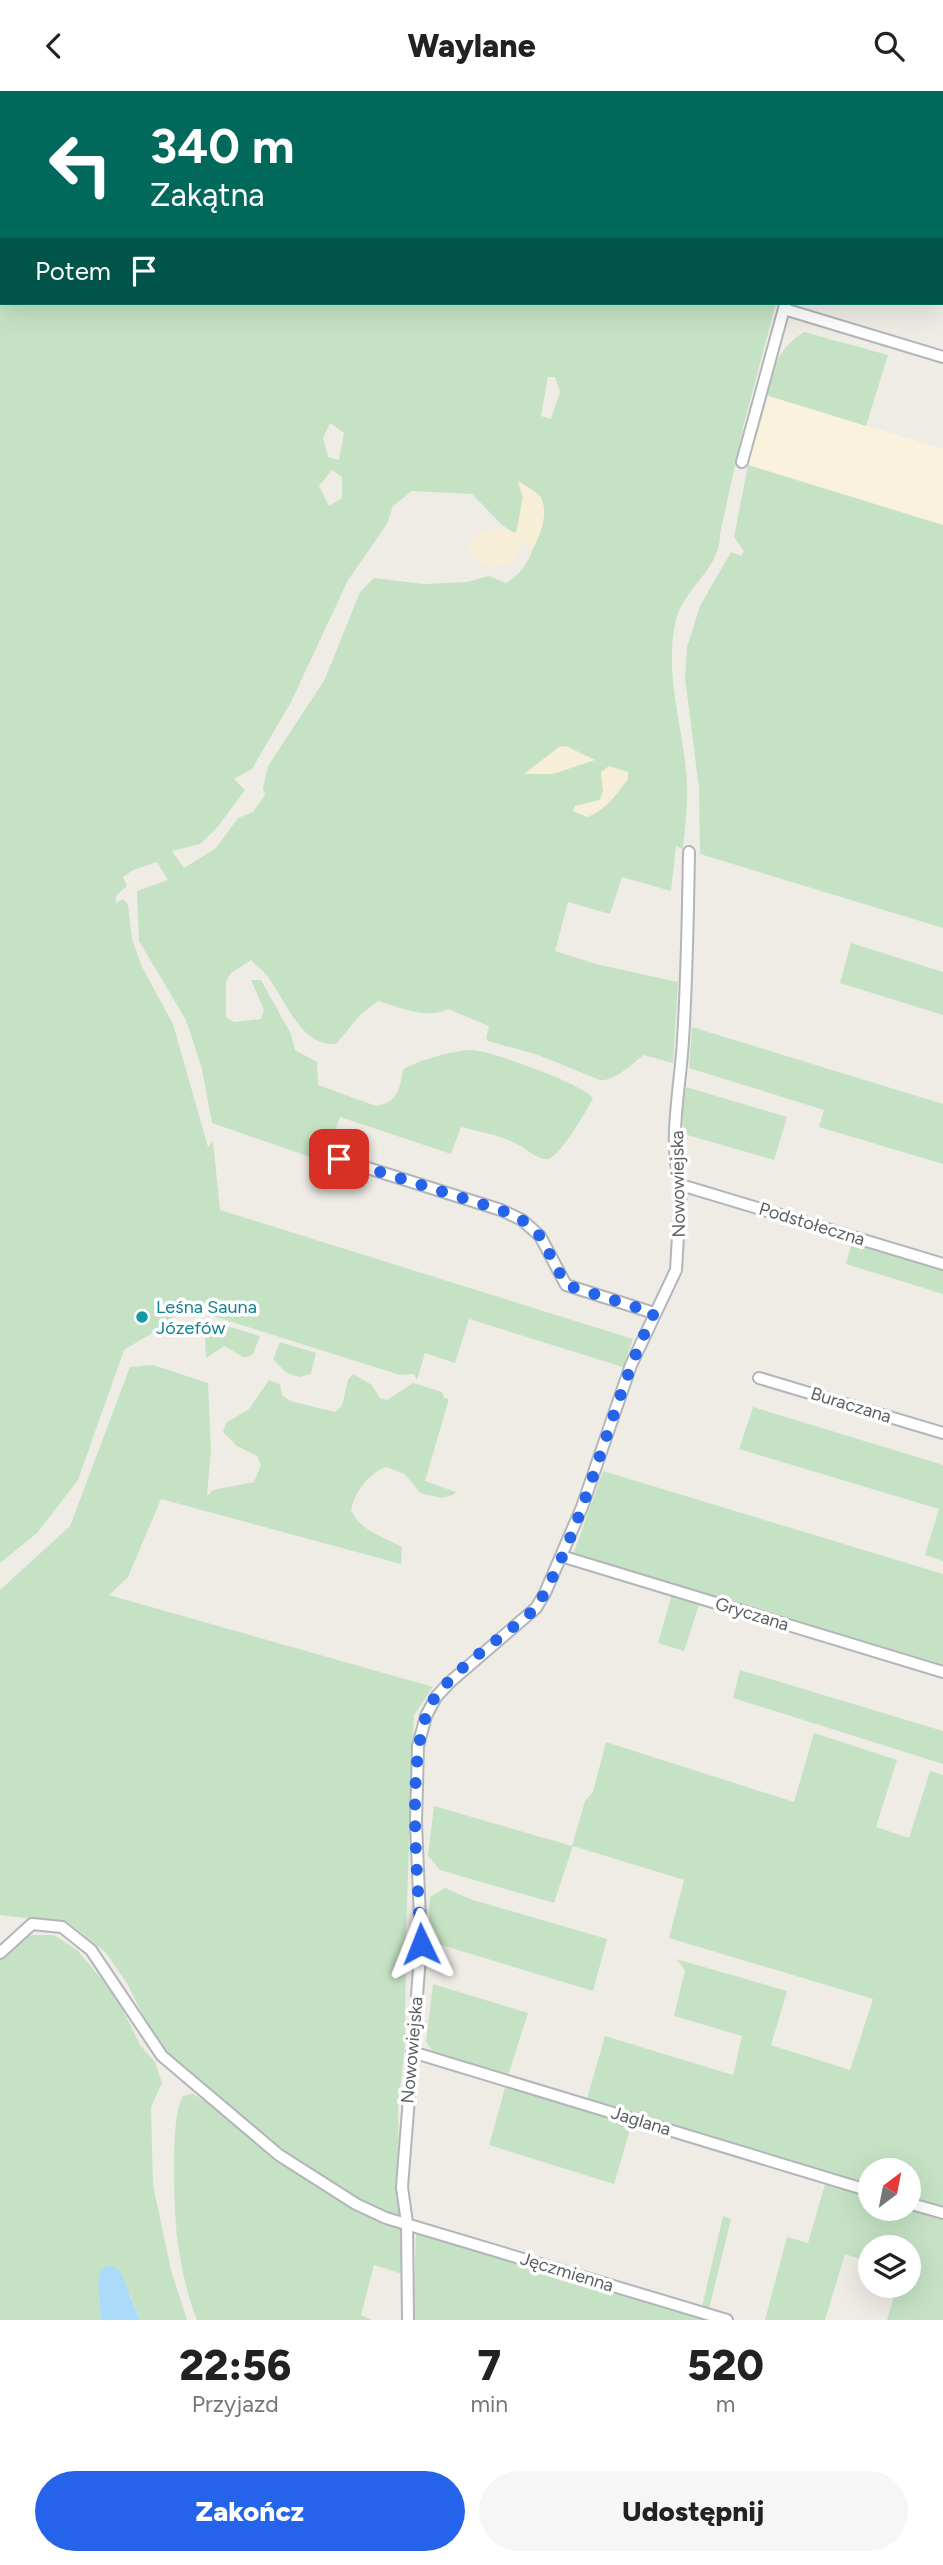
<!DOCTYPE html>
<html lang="pl">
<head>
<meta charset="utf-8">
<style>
  body { margin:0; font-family:Figtree,sans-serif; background:#f6f6f6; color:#222; height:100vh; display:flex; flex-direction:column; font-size:26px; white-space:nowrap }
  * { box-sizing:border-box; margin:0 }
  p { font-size:23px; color:#767676 }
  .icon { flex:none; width:38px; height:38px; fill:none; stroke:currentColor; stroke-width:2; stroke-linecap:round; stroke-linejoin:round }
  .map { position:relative; height:2229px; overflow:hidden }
  .side { display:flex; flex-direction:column; background:#fff; flex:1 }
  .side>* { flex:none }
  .hud { position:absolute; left:0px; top:0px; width:943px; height:214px; box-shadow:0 7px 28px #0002; background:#00695c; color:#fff; overflow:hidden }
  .needle { width:46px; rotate:32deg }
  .fabs { position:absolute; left:858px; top:2067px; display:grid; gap:14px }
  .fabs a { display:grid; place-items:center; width:63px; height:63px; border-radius:50%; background:#fff; box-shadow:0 7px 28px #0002; font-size:35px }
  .pin { position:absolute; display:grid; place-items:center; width:60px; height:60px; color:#fff; margin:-30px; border-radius:14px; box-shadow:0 4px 10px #0006 }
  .me { position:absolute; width:77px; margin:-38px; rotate:358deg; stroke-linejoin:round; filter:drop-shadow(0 0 5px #0008) }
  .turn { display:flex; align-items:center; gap:24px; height:147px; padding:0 35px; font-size:32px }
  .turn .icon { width:91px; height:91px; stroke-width:2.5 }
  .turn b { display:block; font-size:49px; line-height:60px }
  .then { display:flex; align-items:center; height:66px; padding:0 35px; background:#0003; gap:14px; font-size:26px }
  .eta { display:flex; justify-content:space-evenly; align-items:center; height:119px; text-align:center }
  .eta b { font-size:42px; font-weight:800; line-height:49px }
  .primary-button { display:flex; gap:14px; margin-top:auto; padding:14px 35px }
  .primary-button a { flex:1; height:80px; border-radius:42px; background:#2563eb; color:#fff; font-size:28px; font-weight:800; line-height:80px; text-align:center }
  .primary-button a+a { background:#f6f6f6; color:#222 }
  header { display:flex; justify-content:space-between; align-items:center; height:91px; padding:0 35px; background:#fff; font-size:32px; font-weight:800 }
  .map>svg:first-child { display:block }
  .commercial { fill:#fbf2dd }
  .green { fill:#c5e3c4; fill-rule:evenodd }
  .sand { fill:#f7eed7 }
  .water { fill:#abdbf8 }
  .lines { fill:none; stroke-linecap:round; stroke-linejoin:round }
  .street-casing { stroke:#b2b5b9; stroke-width:14 }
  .street { stroke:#fff; stroke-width:10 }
  .route { stroke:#2563eb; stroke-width:12; stroke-dasharray:0 21.6 }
  .culture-dot { fill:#0f9aa8; stroke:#fff; stroke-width:2.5 }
  .labels { text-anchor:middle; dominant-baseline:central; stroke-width:7; stroke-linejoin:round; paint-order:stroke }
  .street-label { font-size:18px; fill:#5d6164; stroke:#fff }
  .culture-label { font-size:18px; fill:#0d838f; stroke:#fff; text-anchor:start }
</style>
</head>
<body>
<header><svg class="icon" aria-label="back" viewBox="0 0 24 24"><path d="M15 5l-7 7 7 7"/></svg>Waylane<svg class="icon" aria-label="search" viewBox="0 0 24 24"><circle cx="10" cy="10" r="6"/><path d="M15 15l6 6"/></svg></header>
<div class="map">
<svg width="943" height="2229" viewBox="0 0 943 2229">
  <rect width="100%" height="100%" fill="#eeece5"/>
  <path class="commercial" d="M 769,305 L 943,358 L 943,434 L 748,374 Z"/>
  <path class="green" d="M 0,0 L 161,2 L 2,2 L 2,212 L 776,212 L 744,333 L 720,443 C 721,479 681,498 675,533 C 664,591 685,639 687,694 C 688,715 685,737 683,758 L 676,755 L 671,800 L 622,786 L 610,823 L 568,811 L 555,860 L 596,873 L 678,891 L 673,972 L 643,964 C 633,973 613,991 600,989 L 538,964 L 488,950 L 486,947 L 489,935 L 448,918 C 427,929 399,916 378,910 L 361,923 L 336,953 C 299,955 286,908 267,885 C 263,879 256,875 251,869 L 231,882 L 226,891 L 226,926 L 234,931 L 261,928 L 264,919 L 251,889 L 261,889 L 291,943 L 295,959 L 317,971 L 318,994 L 376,1015 C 397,1012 400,998 403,979 C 415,970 455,959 471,959 C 489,959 583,993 593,1007 C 588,1018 559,1067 548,1068 C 537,1069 528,1059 519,1054 C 501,1044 481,1041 461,1036 L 451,1063 L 340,1026 L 333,1046 L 322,1041 L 312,1050 L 313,1067 L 212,1032 L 202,978 L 186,929 L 139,850 L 137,800 L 168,789 L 157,771 L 133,779 L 123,786 L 127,795 L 116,805 L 116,812 L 123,808 L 128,813 L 132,848 L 142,876 L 173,933 L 208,1056 L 213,1050 L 220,1119 L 633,1248 L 623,1276 L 469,1228 L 455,1272 L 425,1262 L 417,1289 L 414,1283 L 400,1284 L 178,1214 L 172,1230 L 124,1259 L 78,1389 L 37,1442 L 0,1472 ZM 548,286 L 555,286 L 560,301 L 551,328 L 541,325 ZM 330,332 L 344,342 L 339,369 L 328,366 L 323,347 ZM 332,379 L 342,386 L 342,407 L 329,415 L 319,395 ZM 518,390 L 541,406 C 538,438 537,474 506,492 L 489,485 L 467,491 L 424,493 L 374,487 L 360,501 L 325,588 L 268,675 L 263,697 L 265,704 L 253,721 L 238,727 L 216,757 L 184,777 L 172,760 L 200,753 L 216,738 L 245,699 L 234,688 L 252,678 L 291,611 L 348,489 L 387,433 L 393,415 L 412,400 L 472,403 L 502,434 L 516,443 L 523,407 ZM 601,681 L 623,694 L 587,726 L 575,715 L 600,709 L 603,700 Z
    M 804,241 L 888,264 L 866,335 L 769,305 L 767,302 C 774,274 779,257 804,241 Z
    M 748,374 L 943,434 L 943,837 L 700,763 L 699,697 L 685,587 L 687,556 L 700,515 L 731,461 L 741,465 L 744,460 L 734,446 Z
    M 851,852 L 943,881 L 943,924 L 840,892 Z
    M 692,936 L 943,1013 L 943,1073 L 819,1036 L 824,1019 L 689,977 Z
    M 686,996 L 787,1026 L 774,1069 L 684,1043 L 682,1014 Z
    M 852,1152 L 943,1178 L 943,1203 L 846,1173 Z
    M 204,1228 L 260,1245 L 253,1263 L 245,1267 L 224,1255 L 206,1267 Z
    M 280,1251 L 316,1262 L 311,1283 L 299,1286 L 287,1282 L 273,1268 Z
    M 153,1274 L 208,1292 L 211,1359 L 207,1405 L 213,1399 L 254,1391 L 261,1374 L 257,1365 L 237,1355 L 223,1341 L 226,1332 L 249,1318 L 269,1289 L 280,1293 L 282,1304 L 290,1310 L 335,1321 L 342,1315 L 348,1289 L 353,1283 L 372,1294 L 380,1307 L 387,1309 L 413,1292 L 442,1301 L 444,1307 L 449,1308 L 425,1390 L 456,1401 L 453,1404 L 441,1407 L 420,1402 L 405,1383 L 386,1376 C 368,1383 355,1401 351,1419 C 360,1440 384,1446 402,1456 L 401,1473 L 161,1408 L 128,1486 L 109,1504 L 433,1596 L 414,1624 L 406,1839 L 405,1954 L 398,2018 L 400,2125 L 376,2120 L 277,2056 L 156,1951 L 127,1892 L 105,1861 L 69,1832 L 0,1824 L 0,1499 L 70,1435 L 130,1276 Z
    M 753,1316 L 943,1374 L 943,1470 L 925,1464 L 939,1418 L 739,1358 Z
    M 603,1380 L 943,1483 L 943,1577 L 573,1464 Z
    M 672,1503 L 700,1511 L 684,1560 L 658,1552 Z
    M 740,1579 L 943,1640 L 943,1673 L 733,1607 Z
    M 814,1642 L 897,1669 L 876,1736 L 909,1747 L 930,1680 L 943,1684 L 943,2118 L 908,2108 L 908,2079 L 870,2079 L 870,2096 L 586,2011 L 605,1945 L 733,1984 L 742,1945 L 674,1925 L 685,1879 L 676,1868 L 787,1900 L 771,1954 L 850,1979 L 873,1908 L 669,1847 L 684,1789 L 573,1755 L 554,1812 L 440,1779 L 428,1765 L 434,1715 L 572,1755 L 585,1710 L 593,1701 L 606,1651 L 794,1711 Z
    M 445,1797 L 470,1808 L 607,1848 L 593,1900 L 428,1850 L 430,1806 Z
    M 32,1844 L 54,1844 L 78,1860 L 116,1905 L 140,1954 L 155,1971 L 162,1992 L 151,2016 L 153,2094 L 171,2179 L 187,2229 L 140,2229 L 130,2203 L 98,2193 L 101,2229 L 0,2229 L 0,1869 L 24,1847 Z
    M 433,1893 L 528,1922 L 508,1985 L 433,1961 L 426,1951 Z
    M 506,1994 L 632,2032 L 614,2093 L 489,2054 Z
    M 193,2003 L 208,2012 L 271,2066 L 401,2139 L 402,2183 L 374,2174 L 361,2224 L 372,2229 L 197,2229 C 187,2204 180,2172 177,2145 C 174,2118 170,2024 183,2005 Z
    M 826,2090 L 870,2104 L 870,2118 L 908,2118 L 943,2126 L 943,2229 L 887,2229 L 897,2195 L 908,2194 L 908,2156 L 870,2156 L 870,2171 L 845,2163 L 825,2229 L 765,2229 L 787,2146 L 808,2152 Z
    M 723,2125 L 731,2128 L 709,2218 L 702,2216 Z
    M 416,2141 L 708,2229 L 413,2229 Z"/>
  <path class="sand" d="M 518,390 C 524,394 536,400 540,406 C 550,419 540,447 532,459 L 522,449 L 514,472 L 490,477 L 475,469 L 467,458 L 474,444 L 495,437 L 516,442 L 523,407 Z
    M 566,655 L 595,669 L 553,683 L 524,683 L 559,656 Z
    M 609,675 L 628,681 L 628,688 C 617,703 605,720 587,726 L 573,720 L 575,715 L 600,709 L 603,700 L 601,681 Z"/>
  <path class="water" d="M 109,2174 L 120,2180 L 140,2229 L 101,2229 L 98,2193 L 101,2178 Z"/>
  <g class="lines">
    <defs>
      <path id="street" d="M 847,2 L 847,0
        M 942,71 L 943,72
        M 942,132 L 943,133
        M 784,218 L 943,266
        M 742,371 L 785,214
        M 339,1068 L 501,1119 L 522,1129 L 540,1145 L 566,1194 L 654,1222
        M 681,1094 L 943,1173
        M 759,1287 L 943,1342
        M 561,1465 L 943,1581
        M 0,1862 L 32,1833 L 62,1836 L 91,1859 L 162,1965 L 279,2064 L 356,2113 L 386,2127 L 727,2229
        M 412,1961 L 870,2100
        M 908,2112 L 943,2122
        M 408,2229 L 407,2132 L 402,2096 L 421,1853 L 416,1731 L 418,1655 L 426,1625 L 436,1606 L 450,1591 L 536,1517 L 545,1502 L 582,1416 L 631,1274 L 676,1179 L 681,1094 C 667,1054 681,992 683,949 C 687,887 688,823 689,761"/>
    </defs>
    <use href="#street" class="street-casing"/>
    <use href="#street" class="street"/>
  </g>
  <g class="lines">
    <path class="route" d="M 339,1068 L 501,1119 L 522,1129 L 540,1145 L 566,1194 L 654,1222 C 608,1317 590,1425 536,1517 C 504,1546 463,1570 436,1605 C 402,1651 419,1794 421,1853"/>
  </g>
  <circle class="culture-dot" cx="142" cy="1226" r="7"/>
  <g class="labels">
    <g class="street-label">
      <text transform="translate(678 1093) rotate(-91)">Nowowiejska</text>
      <text transform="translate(812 1133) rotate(17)">Podstołeczna</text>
      <text transform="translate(851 1314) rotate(17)">Buraczana</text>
      <text transform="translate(752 1523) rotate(17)">Gryczana</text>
      <text transform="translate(412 1959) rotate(-85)">Nowowiejska</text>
      <text transform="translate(641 2030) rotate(17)">Jaglana</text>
      <text transform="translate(567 2181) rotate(17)">Jęczmienna</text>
    </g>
    <g class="culture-label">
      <text x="156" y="1216">Leśna Sauna<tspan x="156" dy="21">Józefów</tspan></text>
    </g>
  </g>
</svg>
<div class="fabs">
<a><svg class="needle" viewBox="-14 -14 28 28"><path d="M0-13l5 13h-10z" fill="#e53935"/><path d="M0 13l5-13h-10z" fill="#767676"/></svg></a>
<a><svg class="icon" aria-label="layers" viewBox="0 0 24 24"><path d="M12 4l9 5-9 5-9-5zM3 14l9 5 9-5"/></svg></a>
</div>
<div class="pin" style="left:339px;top:1068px;background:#d93025"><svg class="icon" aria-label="arrive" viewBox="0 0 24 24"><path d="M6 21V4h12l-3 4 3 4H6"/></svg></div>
<svg class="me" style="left:421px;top:1853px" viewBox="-20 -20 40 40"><path d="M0-17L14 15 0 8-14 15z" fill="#2563eb" stroke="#fff" stroke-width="4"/></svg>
<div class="hud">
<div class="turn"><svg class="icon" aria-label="left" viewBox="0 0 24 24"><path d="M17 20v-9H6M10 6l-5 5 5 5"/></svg><div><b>340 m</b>Zakątna</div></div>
<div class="then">Potem<svg class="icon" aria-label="arrive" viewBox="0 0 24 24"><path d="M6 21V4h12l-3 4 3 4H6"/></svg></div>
</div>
</div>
<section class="side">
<div class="eta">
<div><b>22:56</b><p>Przyjazd</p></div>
<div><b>7</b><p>min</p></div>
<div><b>520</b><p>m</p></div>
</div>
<div class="primary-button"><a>Zakończ</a><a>Udostępnij</a></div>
</section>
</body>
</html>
